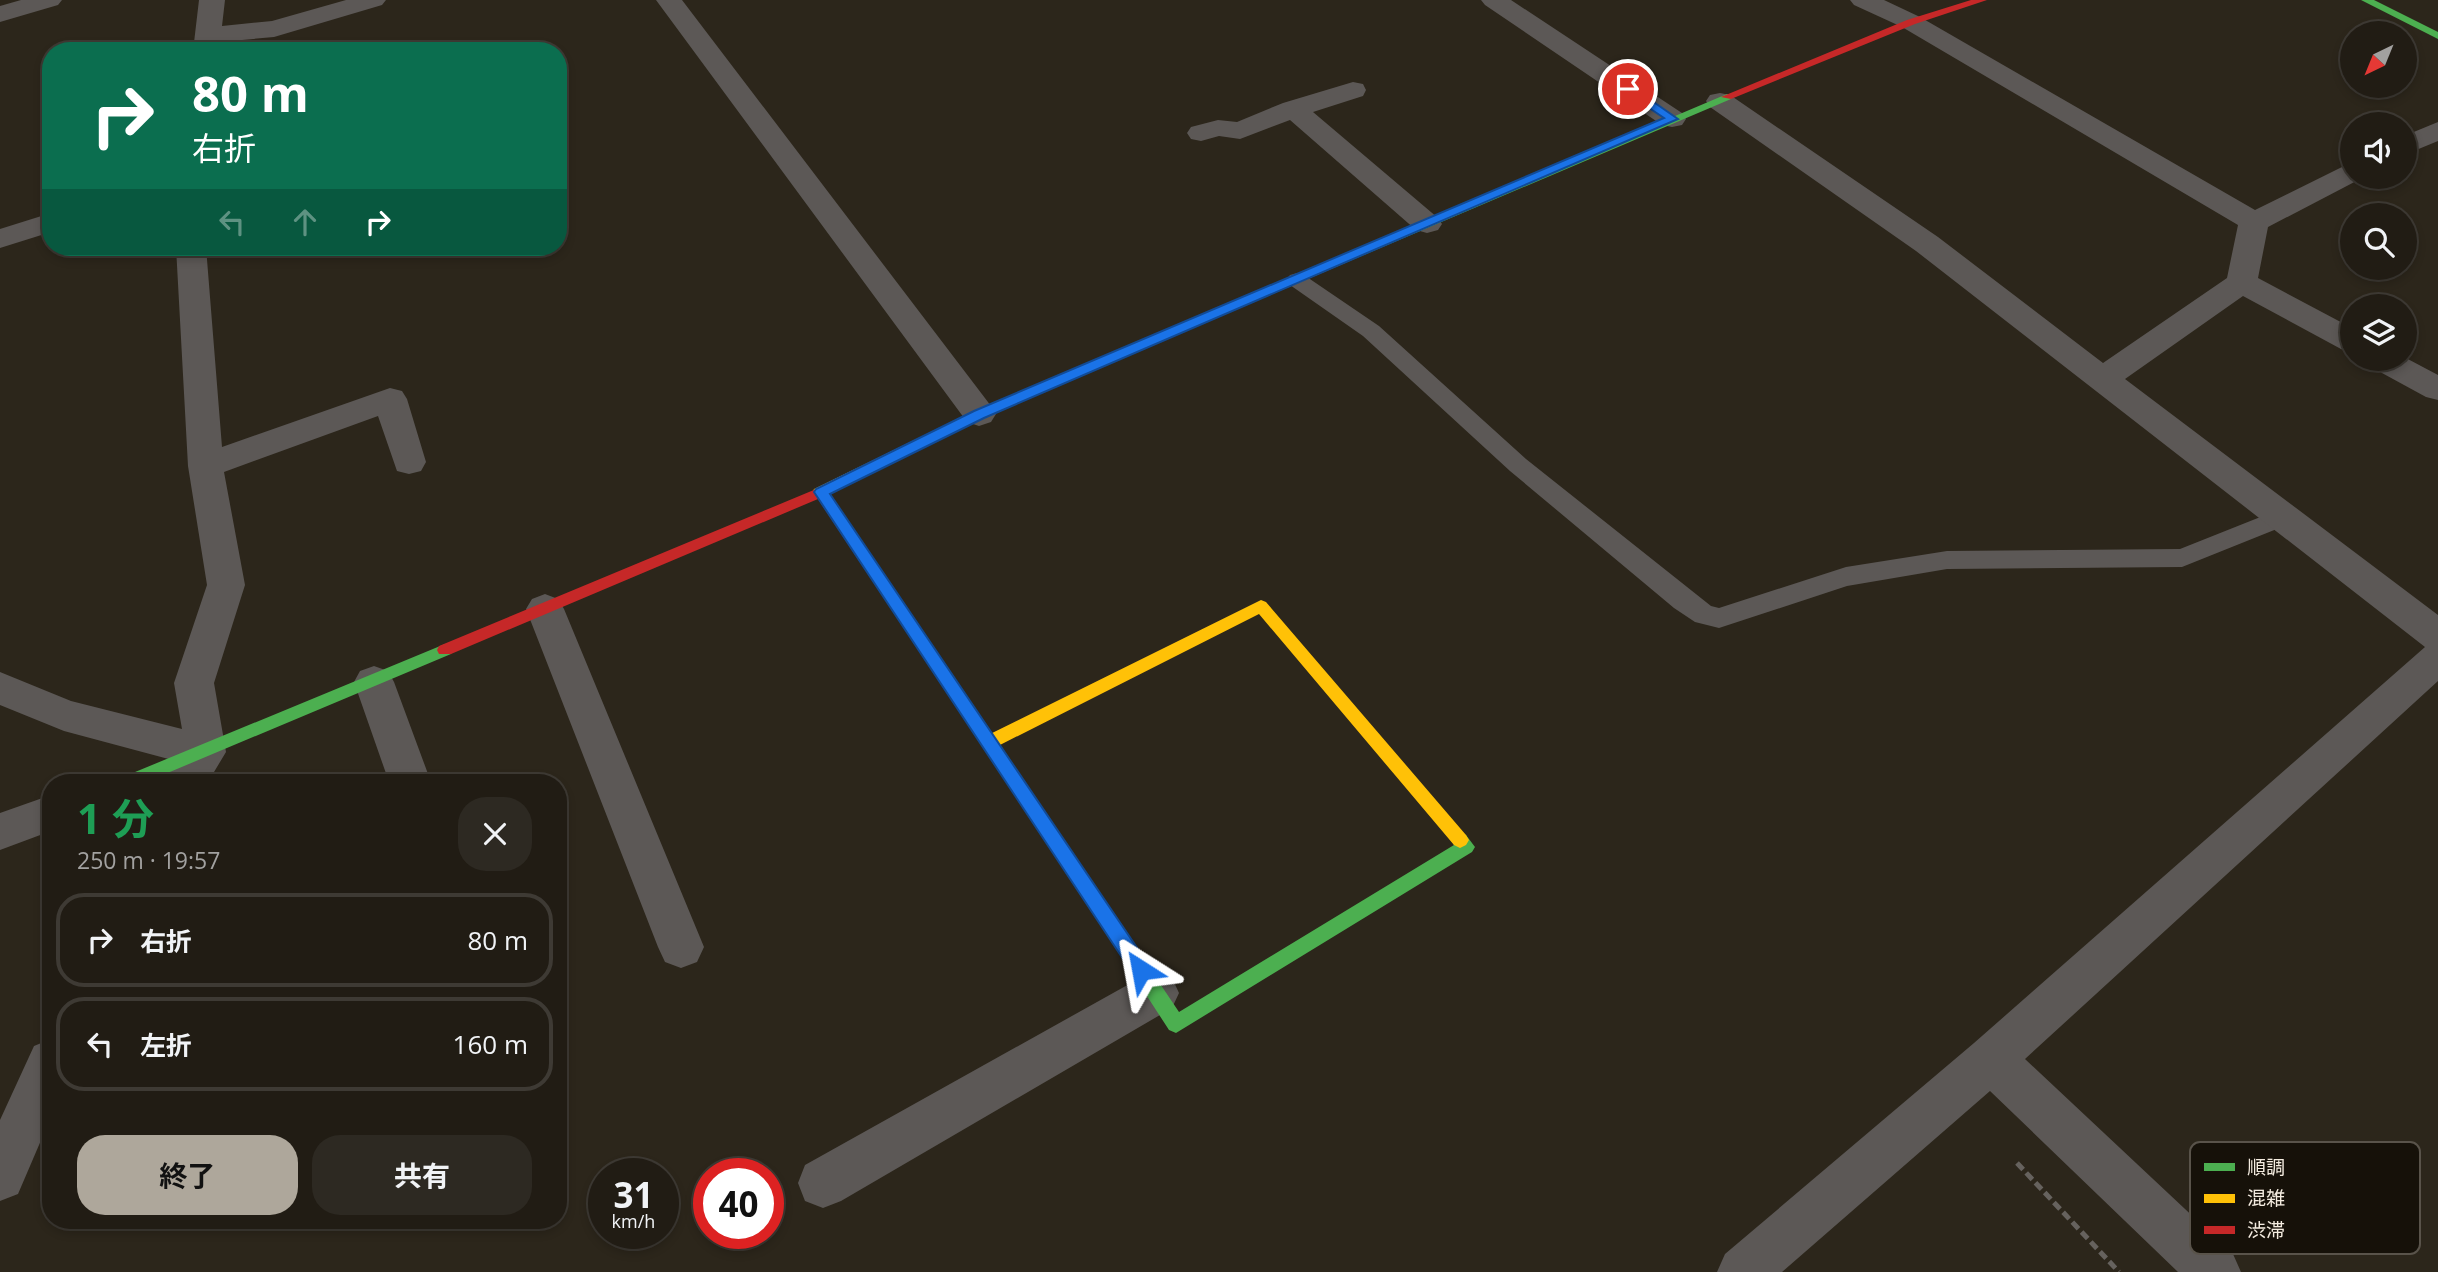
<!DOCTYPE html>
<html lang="ja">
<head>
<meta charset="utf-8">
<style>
  body { margin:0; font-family:"Open Sans","Noto Sans JP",sans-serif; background:#2d2922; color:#f1f3f6; height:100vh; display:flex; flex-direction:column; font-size:26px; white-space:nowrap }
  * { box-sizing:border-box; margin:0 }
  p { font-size:23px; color:#a2a1a0 }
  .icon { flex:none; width:38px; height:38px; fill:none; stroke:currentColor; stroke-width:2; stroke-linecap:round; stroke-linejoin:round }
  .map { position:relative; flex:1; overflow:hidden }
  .panel { position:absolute; left:42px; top:774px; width:525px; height:455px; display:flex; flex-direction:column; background:#211c14; border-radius:28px; box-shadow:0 4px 10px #0003,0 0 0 2px #3e3a34 }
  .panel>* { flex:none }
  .top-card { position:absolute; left:42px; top:42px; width:525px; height:214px; border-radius:28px; box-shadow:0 4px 10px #0003,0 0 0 2px #3e3a34; background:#0b6e4f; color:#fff; overflow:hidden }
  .needle { width:46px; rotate:223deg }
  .buttons { position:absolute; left:2340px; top:21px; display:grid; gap:14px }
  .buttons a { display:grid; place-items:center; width:77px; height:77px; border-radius:50%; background:#211c14; box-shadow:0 4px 10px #0003,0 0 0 2px #3e3a34; font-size:35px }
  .speed { position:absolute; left:588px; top:1158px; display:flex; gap:14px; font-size:35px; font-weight:700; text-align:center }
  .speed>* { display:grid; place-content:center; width:91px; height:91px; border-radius:50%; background:#211c14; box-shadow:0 4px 10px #0003,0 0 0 2px #3e3a34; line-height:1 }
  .speed small { font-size:18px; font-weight:400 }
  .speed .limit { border:10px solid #d22; background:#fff; color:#111 }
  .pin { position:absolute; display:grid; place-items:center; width:60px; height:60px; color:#fff; margin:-30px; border:4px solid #fff; border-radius:50%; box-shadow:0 2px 7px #0007 }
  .me { position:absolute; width:77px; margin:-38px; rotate:326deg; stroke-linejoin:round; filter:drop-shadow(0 0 5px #0008) }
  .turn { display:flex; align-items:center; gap:24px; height:147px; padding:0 35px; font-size:32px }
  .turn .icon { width:91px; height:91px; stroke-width:2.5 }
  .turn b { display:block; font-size:49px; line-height:60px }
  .lanes { display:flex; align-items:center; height:66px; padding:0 35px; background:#0003; justify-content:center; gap:35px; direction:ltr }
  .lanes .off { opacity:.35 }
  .round { display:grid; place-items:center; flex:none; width:74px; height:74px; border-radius:28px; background:#2d2922 }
  .summary { display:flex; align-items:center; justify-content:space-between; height:119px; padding:0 35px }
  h1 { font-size:42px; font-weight:700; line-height:52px; color:#1e9e55 }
  .action { display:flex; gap:14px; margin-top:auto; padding:14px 35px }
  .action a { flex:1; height:80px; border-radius:28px; background:#aea79b; color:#111; font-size:28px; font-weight:700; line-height:80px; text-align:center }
  .action a+a { background:#2d2922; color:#f1f3f6 }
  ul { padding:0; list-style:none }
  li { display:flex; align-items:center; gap:21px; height:94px; margin:0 14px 10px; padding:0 21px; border:4px solid #3e3a34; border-radius:28px }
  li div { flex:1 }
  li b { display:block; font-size:26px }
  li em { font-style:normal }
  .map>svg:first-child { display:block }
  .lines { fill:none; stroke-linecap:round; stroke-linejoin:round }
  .path { stroke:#66625e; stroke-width:5; stroke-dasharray:9 4.5; stroke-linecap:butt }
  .lane { fill:#5c5856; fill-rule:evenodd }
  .street { fill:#5c5856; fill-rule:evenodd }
  .fast { fill:#4caf50; fill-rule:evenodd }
  .slow { fill:#ffc107; fill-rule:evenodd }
  .jam { fill:#c62828; fill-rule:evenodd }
  .route { fill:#1a73e8; stroke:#114b97; stroke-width:2 }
  .key { fill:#161109; stroke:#59534a; stroke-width:2 }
  .key-label { font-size:19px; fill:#f4ece0 }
</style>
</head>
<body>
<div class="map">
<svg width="2438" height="1272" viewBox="0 0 2438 1272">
  <rect width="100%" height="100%" fill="#2c261b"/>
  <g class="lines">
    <path class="path" d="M 2017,1163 L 2119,1272"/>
    <path class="lane" d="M 1297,273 L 1304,275 L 1379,326 L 1526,459 L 1711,606 L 1719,608 L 1846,567 L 1947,551 L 2180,549 L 2283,508 L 2292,511 L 2295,517 L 2292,523 L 2182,567 L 1947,569 L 1847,586 L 1719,628 L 1695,622 L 1674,608 L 1510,471 L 1363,336 L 1290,285 L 1286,280 L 1290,275 Z"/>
    <path class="street" d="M 21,0 L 62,0 L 58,5 L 0,22 L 0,6 Z
      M 199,0 L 225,0 L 222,26 L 272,21 L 346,0 L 386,0 L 382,5 L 274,37 L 220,42 L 219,51 L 193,51 Z
      M 656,0 L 682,0 L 991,406 L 996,414 L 991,422 L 979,426 L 967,422 Z
      M 1481,0 L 1511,0 L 1682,113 L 1686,119 L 1682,125 L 1672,127 L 1662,125 L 1485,5 Z
      M 1850,0 L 1884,0 L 1920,17 L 2255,210 L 2342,167 L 2352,164 L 2352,177 L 2364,177 L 2268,227 L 2258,278 L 2352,328 L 2352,353 L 2341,349 L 2243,296 L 2125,379 L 2438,615 L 2438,681 L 2025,1059 L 2233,1254 L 2241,1272 L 2178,1272 L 1990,1091 L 1782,1272 L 1717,1272 L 1725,1254 L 1974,1043 L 2425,647 L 1916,251 L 1710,107 L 1706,101 L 1710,95 L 1720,93 L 1730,95 L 1938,237 L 2103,363 L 2227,278 L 2238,225 L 1902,27 L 1854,5 Z
      M 1353,82 L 1363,84 L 1366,90 L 1363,96 L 1313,112 L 1438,218 L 1442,224 L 1438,230 L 1427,233 L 1416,230 L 1290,120 L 1240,139 L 1219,136 L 1201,141 L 1191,139 L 1187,133 L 1191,127 L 1218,120 L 1237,122 L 1283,103 Z
      M 2438,122 L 2438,141 L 2404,155 L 2404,136 Z
      M 51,213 L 51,232 L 0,248 L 0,229 Z
      M 176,247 L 206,247 L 222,447 L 390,388 L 402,391 L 407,399 L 426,462 L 421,471 L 409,474 L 397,471 L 378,416 L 224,472 L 245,585 L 214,683 L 226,752 L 208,782 L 164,782 L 176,761 L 64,731 L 0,705 L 0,672 L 71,701 L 182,729 L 174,683 L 207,585 L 188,466 Z
      M 2404,357 L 2438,375 L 2438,400 L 2426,397 L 2371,367 L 2367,359 Z
      M 545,594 L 558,599 L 564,609 L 704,947 L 697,962 L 681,968 L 665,962 L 658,947 L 526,609 L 532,599 Z
      M 374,666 L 388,671 L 394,682 L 431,782 L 389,782 L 354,682 L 360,671 Z
      M 51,795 L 51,831 L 0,850 L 0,813 Z
      M 1156,972 L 1172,978 L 1179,993 L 1172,1008 L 841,1201 L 823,1208 L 805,1201 L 798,1183 L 805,1165 L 1140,978 Z
      M 51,1039 L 51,1117 L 18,1194 L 0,1201 L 0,1120 L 34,1046 Z"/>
    <path class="fast" d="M 2361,0 L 2374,0 L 2438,32 L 2438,39 Z
      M 1727,94 L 1733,97 L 1731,99 L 1345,263 L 1337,263 L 1335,260 Z
      M 445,644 L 451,646 L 453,650 L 451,654 L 146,782 L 120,782 L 123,777 Z
      M 1460,832 L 1466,835 L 1475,847 L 1472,852 L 1176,1033 L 1169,1030 L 1050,847 L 1053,842 L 1059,839 L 1065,842 L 1179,1012 L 1454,845 L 1451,840 L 1454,835 Z"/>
    <path class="slow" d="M 1341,256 L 1345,257 L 1345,263 L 984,417 L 824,497 L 814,497 L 812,493 L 814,489 L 974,411 Z
      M 1261,600 L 1266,602 L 1466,835 L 1469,840 L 1466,845 L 1460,848 L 1454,845 L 1259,614 L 996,747 L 990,749 L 984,747 L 982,742 L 984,737 Z"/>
    <path class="jam" d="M 1971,0 L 1987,0 L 1915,24 L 1731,99 L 1721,97 L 1907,20 Z
      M 821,487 L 826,488 L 1065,842 L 1068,847 L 1065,852 L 1059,855 L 1053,852 L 818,499 L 451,654 L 439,654 L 437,650 L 439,646 Z"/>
  </g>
  <path class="route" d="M 1624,87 L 1632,87 L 1678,119 L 984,418 L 830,494 L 1148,964 L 1151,970 L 1148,977 L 1141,979 L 1135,977 L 814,492 L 816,489 L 974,411 L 1664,118 L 1624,91 Z"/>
  <rect x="2190" y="1142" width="230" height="112" rx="10" class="key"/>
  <rect x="2204" y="1163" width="31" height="8" fill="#4caf50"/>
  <rect x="2204" y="1194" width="31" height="9" fill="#ffc107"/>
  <rect x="2204" y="1226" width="31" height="8" fill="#c62828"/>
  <g class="key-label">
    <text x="2247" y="1174">順調</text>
    <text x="2247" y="1205">混雑</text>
    <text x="2247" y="1237">渋滞</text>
  </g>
</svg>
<div class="buttons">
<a><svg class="needle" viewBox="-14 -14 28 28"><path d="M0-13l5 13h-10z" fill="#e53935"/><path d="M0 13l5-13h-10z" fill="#a2a1a0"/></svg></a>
<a><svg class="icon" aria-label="sound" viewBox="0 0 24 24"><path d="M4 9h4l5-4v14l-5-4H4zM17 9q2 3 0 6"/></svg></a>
<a><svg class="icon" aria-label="search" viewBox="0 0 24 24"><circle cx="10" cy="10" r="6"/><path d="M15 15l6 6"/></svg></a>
<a><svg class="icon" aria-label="layers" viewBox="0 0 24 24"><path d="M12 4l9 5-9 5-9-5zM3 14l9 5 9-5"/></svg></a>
</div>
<div class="speed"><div>31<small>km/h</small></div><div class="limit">40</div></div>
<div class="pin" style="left:1628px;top:89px;background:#d93025"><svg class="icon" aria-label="arrive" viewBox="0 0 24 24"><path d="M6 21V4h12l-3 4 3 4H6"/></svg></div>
<svg class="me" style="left:1141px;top:970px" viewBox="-20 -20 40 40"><path d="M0-17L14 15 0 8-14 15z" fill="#1a73e8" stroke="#fff" stroke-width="4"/></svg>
<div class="top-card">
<div class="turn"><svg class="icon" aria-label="right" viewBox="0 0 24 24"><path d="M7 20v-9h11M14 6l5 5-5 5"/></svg><div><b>80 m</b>右折</div></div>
<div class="lanes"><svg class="icon off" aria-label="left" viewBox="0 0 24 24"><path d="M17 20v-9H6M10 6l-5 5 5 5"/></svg><svg class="icon off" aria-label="ahead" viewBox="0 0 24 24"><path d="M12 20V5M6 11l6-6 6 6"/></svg><svg class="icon" aria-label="right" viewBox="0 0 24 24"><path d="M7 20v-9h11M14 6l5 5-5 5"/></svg></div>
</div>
<section class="panel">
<div class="summary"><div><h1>1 分</h1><p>250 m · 19:57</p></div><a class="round"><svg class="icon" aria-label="close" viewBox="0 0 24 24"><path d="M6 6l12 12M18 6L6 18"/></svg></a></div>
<ul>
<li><svg class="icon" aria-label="right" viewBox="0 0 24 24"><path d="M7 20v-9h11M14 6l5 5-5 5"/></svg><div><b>右折</b></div><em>80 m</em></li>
<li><svg class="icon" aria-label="left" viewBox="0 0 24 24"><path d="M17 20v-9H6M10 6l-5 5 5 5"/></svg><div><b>左折</b></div><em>160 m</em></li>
</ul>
<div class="action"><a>終了</a><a>共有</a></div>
</section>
</div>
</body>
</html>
